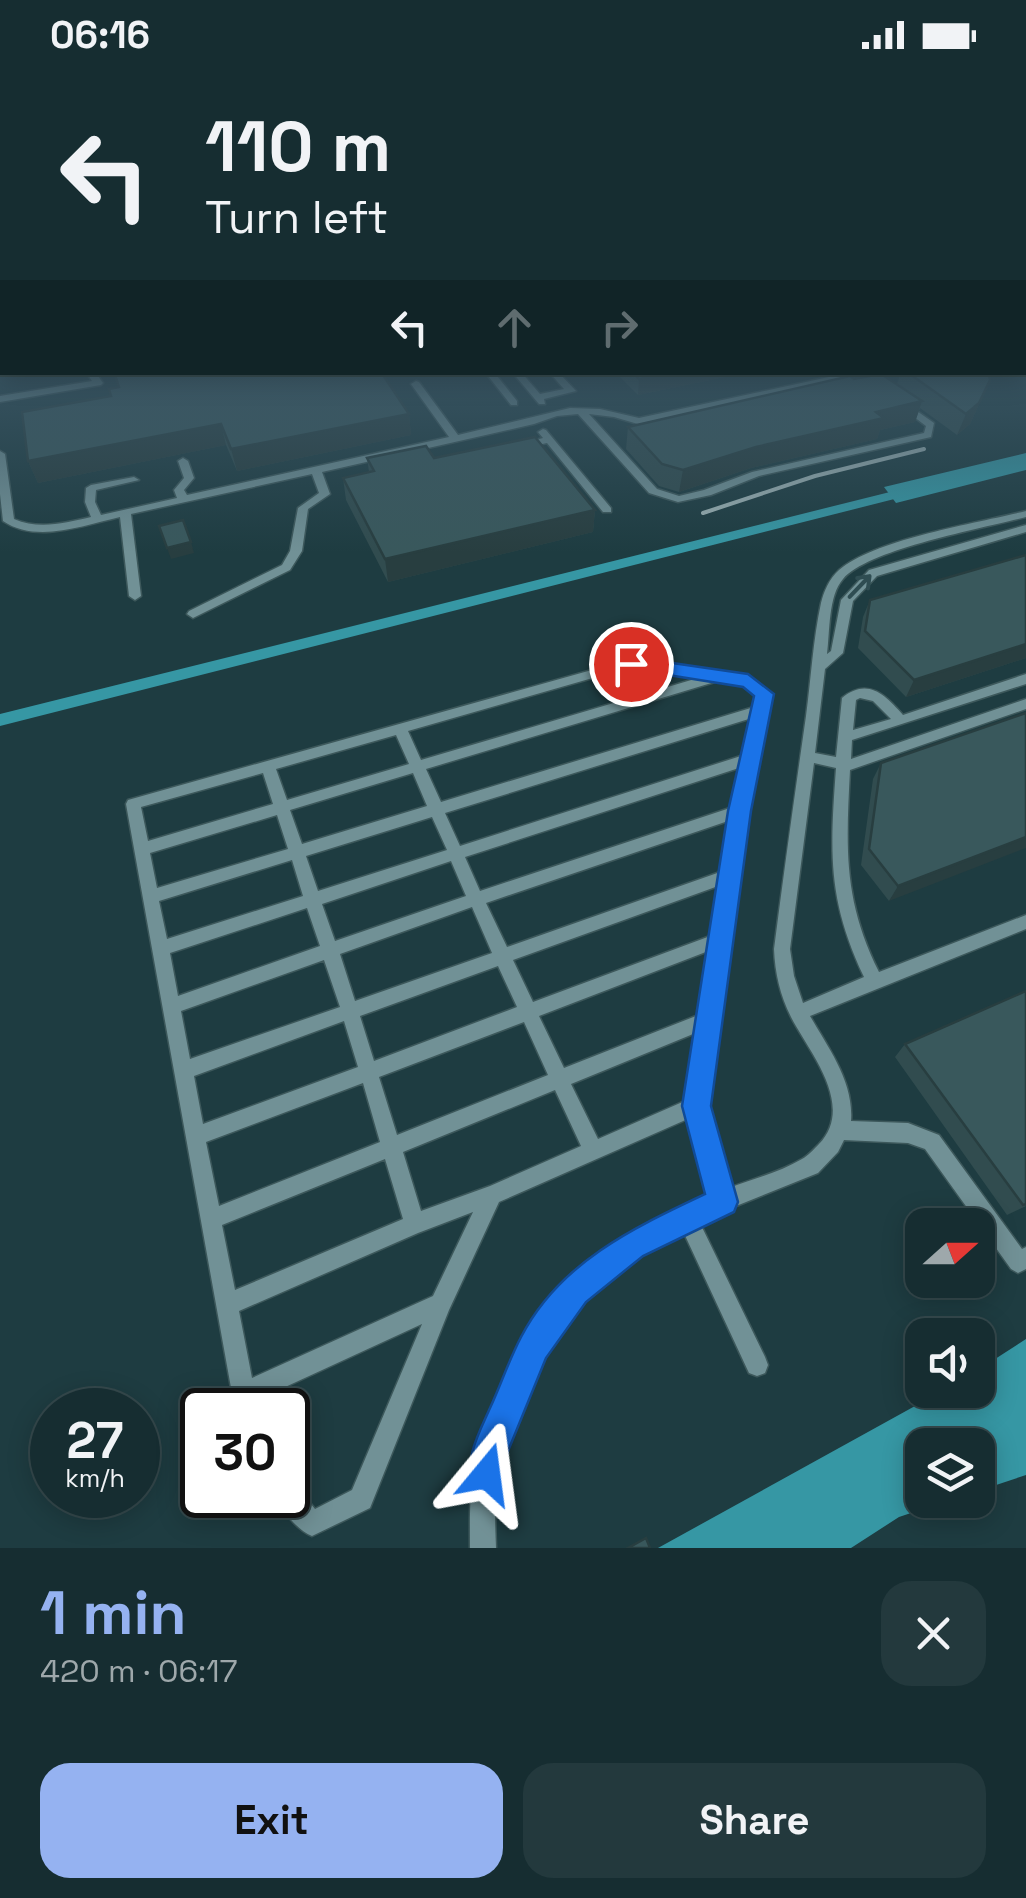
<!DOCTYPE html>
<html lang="en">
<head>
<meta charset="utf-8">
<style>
  body { margin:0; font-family:"Space Grotesk",sans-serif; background:#23393d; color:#f1f3f6; height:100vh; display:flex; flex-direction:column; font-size:38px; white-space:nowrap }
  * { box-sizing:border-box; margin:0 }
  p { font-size:32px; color:#9ea8ab }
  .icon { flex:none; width:55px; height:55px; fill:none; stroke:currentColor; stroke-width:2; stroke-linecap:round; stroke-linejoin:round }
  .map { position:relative; height:1478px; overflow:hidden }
  .details { display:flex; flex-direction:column; background:#162d31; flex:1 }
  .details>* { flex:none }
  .guide { position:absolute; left:0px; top:0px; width:1028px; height:305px; box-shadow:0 5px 25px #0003,0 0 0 2px #35494d; background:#162d31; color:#f1f3f6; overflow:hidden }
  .needle { width:65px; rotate:69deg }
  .tools { position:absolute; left:905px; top:1138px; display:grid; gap:20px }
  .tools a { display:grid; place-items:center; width:90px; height:90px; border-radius:20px; background:#162d31; box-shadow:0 5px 25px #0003,0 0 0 2px #35494d; font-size:50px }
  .speed { position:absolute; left:30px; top:1318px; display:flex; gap:20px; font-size:50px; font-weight:700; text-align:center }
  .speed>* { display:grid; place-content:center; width:130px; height:130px; border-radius:50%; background:#162d31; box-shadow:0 5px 25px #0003,0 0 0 2px #35494d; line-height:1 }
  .speed small { font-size:25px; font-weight:400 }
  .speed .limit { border:5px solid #111; border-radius:15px; background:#fff; color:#111 }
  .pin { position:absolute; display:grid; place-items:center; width:85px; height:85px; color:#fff; margin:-42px; border:5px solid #fff; border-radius:50%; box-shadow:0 2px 10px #0007 }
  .me { position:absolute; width:110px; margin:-55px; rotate:16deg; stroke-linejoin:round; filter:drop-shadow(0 0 8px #0008) }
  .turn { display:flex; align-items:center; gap:35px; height:210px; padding:0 40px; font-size:45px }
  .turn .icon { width:130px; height:130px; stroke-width:2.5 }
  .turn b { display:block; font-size:70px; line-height:85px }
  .lanes { display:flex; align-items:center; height:95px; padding:0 40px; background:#0003; justify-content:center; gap:50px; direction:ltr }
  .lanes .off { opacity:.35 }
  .round { display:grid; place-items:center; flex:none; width:105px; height:105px; border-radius:30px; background:#23393d }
  .headline { display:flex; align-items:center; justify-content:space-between; height:170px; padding:0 40px }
  h1 { font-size:60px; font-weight:700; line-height:75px; color:#95b2f1 }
  .primary-button { display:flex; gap:20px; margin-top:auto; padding:20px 40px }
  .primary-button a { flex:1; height:115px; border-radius:30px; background:#95b2f1; color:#111; font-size:40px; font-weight:700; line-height:115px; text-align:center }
  .primary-button a+a { background:#23393d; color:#f1f3f6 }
  .status { display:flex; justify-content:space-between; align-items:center; height:70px; padding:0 50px; background:#162d31; direction:ltr }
  .status svg { height:28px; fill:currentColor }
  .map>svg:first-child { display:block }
  .water { fill:#3697a4 }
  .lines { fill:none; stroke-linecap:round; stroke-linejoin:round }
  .canal { fill:#3697a4; fill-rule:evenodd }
  .minor-casing { stroke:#3d585b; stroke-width:3 }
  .major-casing { stroke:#3d585b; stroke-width:2 }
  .minor { fill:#719196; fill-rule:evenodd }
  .major { fill:#64b1bc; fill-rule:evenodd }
  .rail { stroke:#9bb0b2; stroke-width:4 }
  .wall { fill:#314c4f }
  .shaded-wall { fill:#283e40 }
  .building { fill:#39585c; stroke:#283e40; stroke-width:2.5 }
  .oneway { stroke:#2f4d52 }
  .route { fill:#1a73e8; stroke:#114b97; stroke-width:2.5 }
</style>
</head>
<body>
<div class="status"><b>06:16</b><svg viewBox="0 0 49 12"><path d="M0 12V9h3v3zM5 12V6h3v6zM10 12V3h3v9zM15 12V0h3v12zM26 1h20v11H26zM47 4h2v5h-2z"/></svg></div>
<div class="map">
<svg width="1026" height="1478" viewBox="0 0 1026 1478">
  <rect width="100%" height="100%" fill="#1e3c41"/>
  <path class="water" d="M 1026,383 L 1026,400 L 896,433 L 884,417 Z
    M 1026,1269 L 1026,1405 L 978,1421 L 978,1375 L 922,1375 L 922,1430 L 950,1430 L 899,1447 L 851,1478 L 658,1478 L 944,1320 L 978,1320 L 978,1300 Z"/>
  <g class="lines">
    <path class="canal" d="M 914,416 L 918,417 L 918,423 L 0,656 L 0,644 Z"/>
    <defs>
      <path id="minor" d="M 1025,275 L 1026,276 L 1026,282 L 1025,281 Z
        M 86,302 L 95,302 L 103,313 L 101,315 L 0,332 L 0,326 L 92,311 Z
        M 485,302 L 494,302 L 517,331 L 517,335 L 511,335 Z
        M 512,302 L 521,302 L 540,324 L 564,319 L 549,302 L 558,302 L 576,321 L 544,329 L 545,334 L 539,334 Z
        M 852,302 L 871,302 L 638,354 L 614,347 L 589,344 L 657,419 L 679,426 L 704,420 L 752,402 L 924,363 L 926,356 L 901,337 L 901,333 L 904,332 L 934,353 L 931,367 L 759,406 L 711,425 L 678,432 L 649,423 L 578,344 L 557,346 L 534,354 L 322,402 L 330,424 L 308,439 L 302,481 L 290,500 L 193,548 L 187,544 L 189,541 L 282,495 L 290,481 L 298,438 L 319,423 L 312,404 L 131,444 L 141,526 L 135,530 L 129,526 L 120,447 C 84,455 37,474 3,451 L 0,424 L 0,381 L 5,384 L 14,449 C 39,460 65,453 91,447 L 85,432 L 86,418 L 91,415 L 134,407 L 139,410 L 96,420 L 95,432 L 101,445 L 177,428 L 174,420 L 184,408 L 178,391 L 183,388 L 188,391 L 194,408 L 184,420 L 187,425 L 449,367 L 411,314 L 416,311 L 419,312 L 458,365 L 570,338 L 600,339 L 639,348 Z
        M 878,302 L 890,302 L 886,305 Z
        M 543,359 L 546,360 L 611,438 L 611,442 L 603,442 L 547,373 L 519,379 L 514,376 L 543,368 L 538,362 Z
        M 1026,441 L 1026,447 C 985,458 868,479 843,509 C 828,526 830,562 827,584 L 831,581 L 841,530 L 869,500 L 1026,455 L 1026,462 L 877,506 L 853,531 L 843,583 L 825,599 L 815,683 L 836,687 L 842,628 C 868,607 885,625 903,645 L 1026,604 L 1026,614 L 852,670 L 851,689 L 1026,629 L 1026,639 L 850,700 C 846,778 843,830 879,902 L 1026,845 L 1026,859 L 810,946 C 829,979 854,1012 851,1051 L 908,1053 L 939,1065 L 1022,1179 L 1026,1177 L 1026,1199 L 1018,1203 L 1011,1199 L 925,1079 L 908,1073 L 844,1070 L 838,1082 L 818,1103 L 699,1151 L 765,1287 L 768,1295 L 765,1303 L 757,1306 L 749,1303 L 682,1159 C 597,1206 558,1247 520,1336 C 511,1358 501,1378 498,1401 C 494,1427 495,1452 496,1478 L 470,1478 C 470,1450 469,1422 475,1394 C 481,1369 492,1347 502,1323 C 525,1273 553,1222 598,1188 C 633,1161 671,1143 711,1125 L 690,1048 L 499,1132 L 449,1240 L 370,1438 L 312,1466 C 297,1460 281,1440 275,1425 L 288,1425 L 288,1413 L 296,1416 L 315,1439 L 352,1420 L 422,1254 L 257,1330 L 259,1340 L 235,1340 L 126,734 L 128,730 L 631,589 L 748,606 L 771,624 L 748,741 L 706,1036 L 729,1118 C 753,1109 780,1102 802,1089 C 808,1086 814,1079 819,1074 C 856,1035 809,982 791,947 C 780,925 775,903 774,879 C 784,801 795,723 806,646 C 811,609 813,570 821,533 C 824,521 829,509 839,500 C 875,469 977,453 1026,441 ZM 631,597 L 698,608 L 421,690 L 408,661 ZM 718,611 L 744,615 L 757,625 L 754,637 L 441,732 L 426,699 ZM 860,628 L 873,631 L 891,649 L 853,660 L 856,630 ZM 752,648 L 744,685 L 460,776 L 445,743 ZM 396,665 L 409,694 L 287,730 L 276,699 ZM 814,693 L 836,698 C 830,782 827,829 864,907 L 803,933 L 794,906 L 790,879 ZM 742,697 L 733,737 L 480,821 L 465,787 ZM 263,703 L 273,734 L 148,771 L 141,737 ZM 413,703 L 427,736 L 302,774 L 290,740 ZM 277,745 L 288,779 L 157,818 L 150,783 ZM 432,747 L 447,780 L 318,821 L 306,786 ZM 731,750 L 723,801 L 507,877 L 486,833 ZM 292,790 L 303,826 L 167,869 L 159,831 ZM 451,791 L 466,826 L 335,871 L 322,834 ZM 721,815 L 713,865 L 533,932 L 513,890 ZM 472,837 L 492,883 L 355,931 L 340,884 ZM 307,838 L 320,876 L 178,926 L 170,883 ZM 711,880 L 701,944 L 564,998 L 539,946 ZM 324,890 L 340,937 L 190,989 L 181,941 ZM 498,896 L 517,937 L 374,991 L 360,946 ZM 344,951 L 358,997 L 203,1054 L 194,1006 ZM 524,952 L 548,1005 L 397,1065 L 379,1007 ZM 698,962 L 687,1030 L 598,1069 L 571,1014 ZM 363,1013 L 380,1072 L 219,1136 L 206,1072 ZM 555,1020 L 581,1076 L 490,1116 L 421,1141 L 403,1082 ZM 385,1089 L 403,1149 L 235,1220 L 222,1155 ZM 473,1142 L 433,1226 L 252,1308 L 239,1241 L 418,1163 Z"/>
      <path id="major" d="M 0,278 L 2,278 L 2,284 L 0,284 Z"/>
    </defs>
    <use href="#minor" class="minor-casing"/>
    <use href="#major" class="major-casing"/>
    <use href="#minor" class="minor"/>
    <use href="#major" class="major"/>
    <path class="rail" d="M 703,443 L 815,406 L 924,379"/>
  </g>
  <path class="wall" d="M 615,302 L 748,302 L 638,325 Z
    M 901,302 L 988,302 L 990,310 L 970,354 L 957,365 L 920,338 L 915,352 L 880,360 L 877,369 L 751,398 L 679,422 L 659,416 L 626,379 L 628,357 L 854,309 L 897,314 Z
    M 386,310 L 409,344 L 411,365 L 237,401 L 226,375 L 38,413 L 28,391 L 111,326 Z
    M 367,388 L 434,388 L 595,440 L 593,462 L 388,512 L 346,430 L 343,408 L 369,402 Z
    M 1026,485 L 1026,588 L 906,627 L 858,578 L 863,547 L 870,530 Z
    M 1026,643 L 889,831 L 861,795 L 873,709 L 881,693 Z
    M 905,974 L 1026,1136 L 1007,1145 L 895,987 Z"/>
  <path class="shaded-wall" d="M 672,302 L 748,302 L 638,325 L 639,309 Z
    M 990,310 L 970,354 L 957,365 L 966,344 Z
    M 922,331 L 915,352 L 880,360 L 877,369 L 751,398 L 679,422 L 683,400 L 756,377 L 876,342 Z
    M 409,344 L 411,365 L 237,401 L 231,379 Z
    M 221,354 L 226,375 L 38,413 L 28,391 Z
    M 595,440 L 593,462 L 388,512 L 385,489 Z
    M 191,472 L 194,483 L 171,489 L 167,478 Z
    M 1026,574 L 1026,588 L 906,627 L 914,610 Z
    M 1026,767 L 1026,778 L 889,831 L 898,816 Z"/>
  <path class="building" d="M 114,302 L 381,302 L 409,344 L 231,379 L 221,354 L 28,391 L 22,342 L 111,326 L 109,319 L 119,317 Z
    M 632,302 L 672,302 L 639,309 Z
    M 907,302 L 988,302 L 990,310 L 979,333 L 966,344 Z
    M 881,304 L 922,331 L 876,342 L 884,348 L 756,377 L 683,400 L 662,394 L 628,357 L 850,306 L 854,309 Z
    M 535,367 L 595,440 L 385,489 L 343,408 L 374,401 L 367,388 L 426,376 L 434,388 Z
    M 183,450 L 191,472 L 167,478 L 159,456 Z
    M 1026,485 L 1026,574 L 914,610 L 865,561 L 870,530 Z
    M 1026,643 L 1026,767 L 898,816 L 869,779 L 881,693 Z
    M 1026,921 L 1026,1134 L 1023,1135 L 905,974 Z
    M 646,1468 L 650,1478 L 628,1478 Z"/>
  <defs><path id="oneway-shaft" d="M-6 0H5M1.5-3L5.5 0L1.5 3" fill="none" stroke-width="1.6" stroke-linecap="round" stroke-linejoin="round" transform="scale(2.5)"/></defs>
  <use class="oneway" href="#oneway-shaft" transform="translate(860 516) rotate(-46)"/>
  <linearGradient id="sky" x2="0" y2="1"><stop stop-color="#102124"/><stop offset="0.57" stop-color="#3b5665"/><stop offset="1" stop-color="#3b5665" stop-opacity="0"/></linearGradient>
  <rect width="1026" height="482" fill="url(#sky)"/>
  <path class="route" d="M 631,587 L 748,604 L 774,624 L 751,741 L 711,1036 L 738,1132 L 734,1142 L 643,1186 L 586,1232 L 546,1288 L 508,1381 L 500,1417 L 487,1423 L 474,1417 C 463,1390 479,1363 490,1338 C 501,1314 509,1290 521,1267 C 560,1192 633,1158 705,1124 L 682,1036 L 728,741 L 754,626 L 743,617 L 624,598 L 624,589 Z"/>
</svg>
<div class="tools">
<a><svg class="needle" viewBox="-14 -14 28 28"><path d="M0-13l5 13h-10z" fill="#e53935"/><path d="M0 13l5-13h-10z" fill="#9ea8ab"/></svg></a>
<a><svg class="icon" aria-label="sound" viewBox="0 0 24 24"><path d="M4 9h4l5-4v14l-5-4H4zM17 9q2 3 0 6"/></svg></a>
<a><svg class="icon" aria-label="layers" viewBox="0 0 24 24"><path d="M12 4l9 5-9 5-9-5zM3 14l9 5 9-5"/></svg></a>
</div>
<div class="speed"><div>27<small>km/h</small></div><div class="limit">30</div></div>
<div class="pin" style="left:631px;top:594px;background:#d93025"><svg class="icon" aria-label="arrive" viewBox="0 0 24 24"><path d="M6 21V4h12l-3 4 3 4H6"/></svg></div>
<svg class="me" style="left:487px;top:1404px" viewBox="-20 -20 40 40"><path d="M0-17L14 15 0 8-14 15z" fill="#1a73e8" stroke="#fff" stroke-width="4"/></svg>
<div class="guide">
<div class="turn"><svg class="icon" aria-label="left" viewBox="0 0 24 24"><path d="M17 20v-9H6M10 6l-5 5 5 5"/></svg><div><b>110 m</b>Turn left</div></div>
<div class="lanes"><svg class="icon" aria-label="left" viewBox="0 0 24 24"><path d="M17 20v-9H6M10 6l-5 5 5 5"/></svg><svg class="icon off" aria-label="ahead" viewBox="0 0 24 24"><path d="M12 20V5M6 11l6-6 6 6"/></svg><svg class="icon off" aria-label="right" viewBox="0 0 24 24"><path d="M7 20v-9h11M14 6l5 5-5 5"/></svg></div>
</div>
</div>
<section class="details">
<div class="headline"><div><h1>1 min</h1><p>420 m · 06:17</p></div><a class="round"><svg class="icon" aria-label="close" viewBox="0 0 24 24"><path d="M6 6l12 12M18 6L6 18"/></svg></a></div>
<div class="primary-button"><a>Exit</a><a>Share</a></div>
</section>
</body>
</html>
